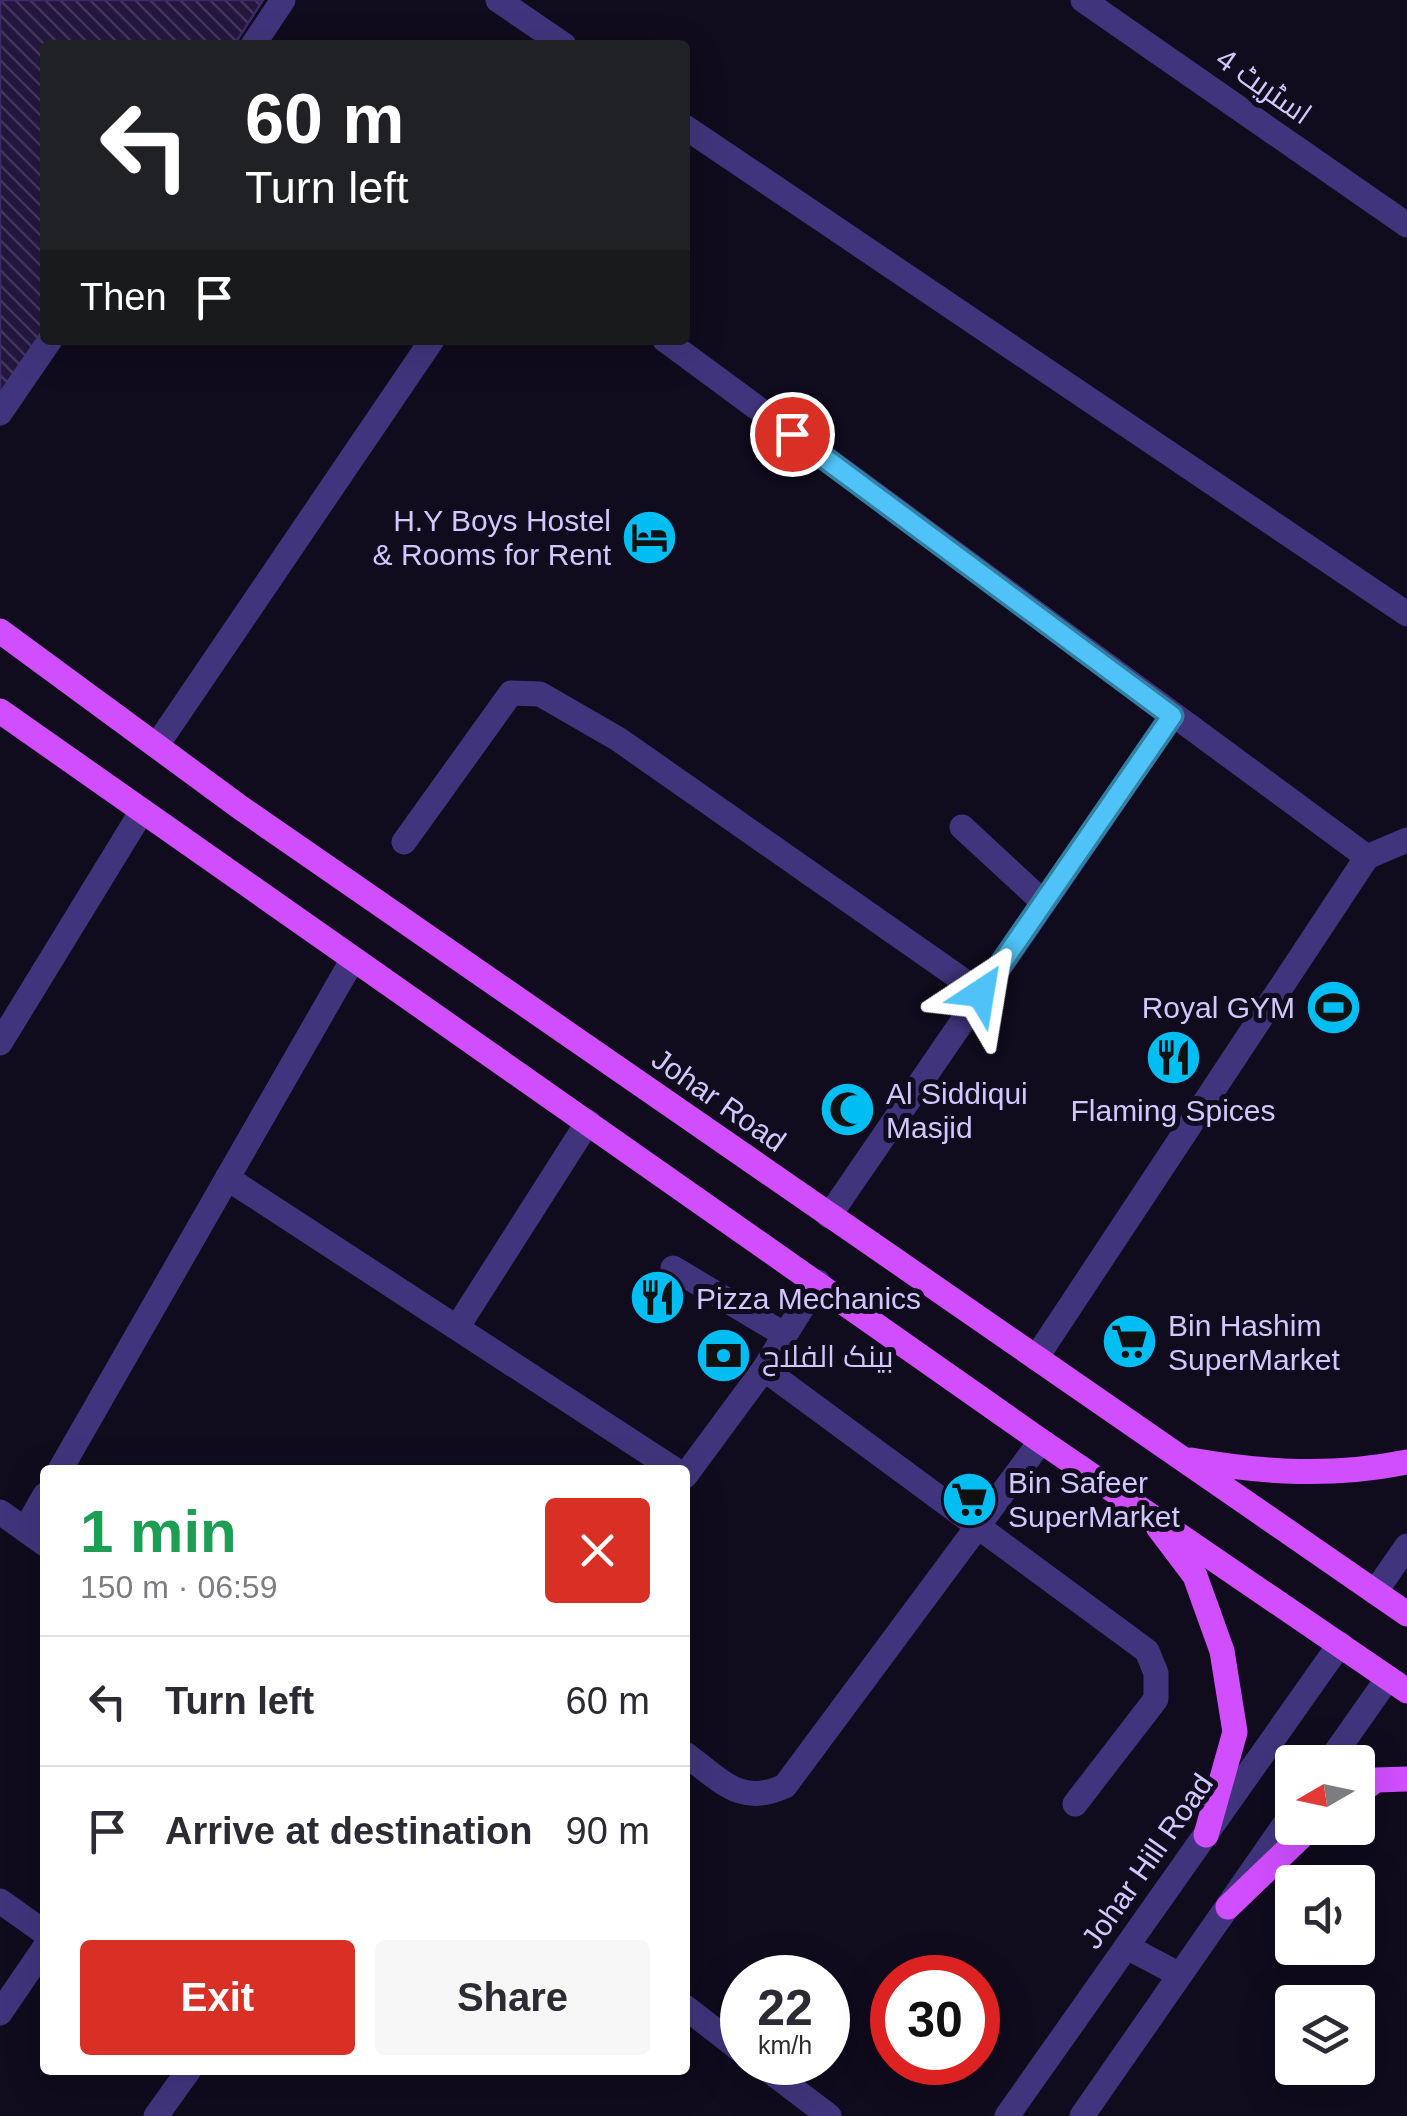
<!DOCTYPE html>
<html lang="en">
<head>
<meta charset="utf-8">
<style>
  body { margin:0; font-family:Helvetica,Cairo,sans-serif; background:#f7f7f7; color:#2b2b33; height:100vh; display:flex; flex-direction:column; font-size:38px; white-space:nowrap }
  * { box-sizing:border-box; margin:0 }
  p { font-size:32px; color:#7c7c81 }
  .icon { flex:none; width:55px; height:55px; fill:none; stroke:currentColor; stroke-width:2; stroke-linecap:round; stroke-linejoin:round }
  .map { position:relative; flex:1; overflow:hidden }
  .panel { position:absolute; left:40px; top:1465px; width:650px; height:610px; display:flex; flex-direction:column; background:#fff; border-radius:10px; box-shadow:0 10px 40px #0002 }
  .panel>* { flex:none }
  .top-card { position:absolute; left:40px; top:40px; width:650px; height:305px; border-radius:10px; box-shadow:0 10px 40px #0002; background:#202124; color:#fff; overflow:hidden }
  .needle { width:65px; rotate:261deg }
  .tools { position:absolute; left:1275px; top:1745px; display:grid; gap:20px }
  .tools a { display:grid; place-items:center; width:100px; height:100px; border-radius:10px; background:#fff; box-shadow:0 10px 40px #0002; font-size:50px }
  .speed { position:absolute; left:720px; top:1955px; display:flex; gap:20px; font-size:50px; font-weight:700; text-align:center }
  .speed>* { display:grid; place-content:center; width:130px; height:130px; border-radius:50%; background:#fff; box-shadow:0 10px 40px #0002; line-height:1 }
  .speed small { font-size:25px; font-weight:400 }
  .speed .limit { border:15px solid #d22; background:#fff; color:#111 }
  .pin { position:absolute; display:grid; place-items:center; width:85px; height:85px; color:#fff; margin:-42px; border:5px solid #fff; border-radius:50%; box-shadow:0 2px 10px #0007 }
  .me { position:absolute; width:110px; margin:-55px; rotate:33deg; stroke-linejoin:round; filter:drop-shadow(0 0 8px #0008) }
  .turn { display:flex; align-items:center; gap:35px; height:210px; padding:0 40px; font-size:45px }
  .turn .icon { width:130px; height:130px; stroke-width:2.5 }
  .turn b { display:block; font-size:70px; line-height:85px }
  .then { display:flex; align-items:center; height:95px; padding:0 40px; background:#0003; gap:20px; font-size:38px }
  .round { display:grid; place-items:center; flex:none; width:105px; height:105px; border-radius:10px; background:#f7f7f7 }
  .overview { display:flex; align-items:center; justify-content:space-between; height:170px; padding:0 40px }
  h1 { font-size:60px; font-weight:800; line-height:75px; color:#1e9e55 }
  .action { display:flex; gap:20px; margin-top:auto; padding:20px 40px }
  .action a { flex:1; height:115px; border-radius:10px; background:#d93025; color:#fff; font-size:40px; font-weight:800; line-height:115px; text-align:center }
  .action a+a { background:#f7f7f7; color:#2b2b33 }
  ul { padding:0; list-style:none }
  li { display:flex; align-items:center; gap:30px; height:130px; padding:0 40px; border-top:2px solid #e1e1e2 }
  li div { flex:1 }
  li b { display:block; font-size:38px }
  li em { font-style:normal }
  .map>svg:first-child { display:block }
  .building { fill:url(#building-back-hatch); stroke:#3d296a; stroke-width:2.5 }
  .lines { fill:none; stroke-linecap:round; stroke-linejoin:round }
  .minor { stroke:#40357c; stroke-width:25 }
  .major { stroke:#d14eff; stroke-width:25 }
  .route-casing { stroke:#337fa1; stroke-width:25 }
  .route { stroke:#4fc3f7; stroke-width:18 }
  .labels { text-anchor:middle; dominant-baseline:central; stroke-width:10; stroke-linejoin:round; paint-order:stroke }
  .street-label { font-size:30px; fill:#d3c7ff; stroke:#100b1d }
  .poi-label { font-size:30px; fill:#d3c7ff; stroke:#100b1d; text-anchor:start }
</style>
</head>
<body>
<div class="map">
<svg width="1407" height="2116" viewBox="0 0 1407 2116">
  <defs>
    <pattern id="building-back-hatch" width="6" height="6" patternUnits="userSpaceOnUse" patternTransform="scale(2.5)"><rect width="6" height="6" fill="#23173e"/><path d="M-1 5l2 2M0 0l6 6M5-1l2 2" fill="none" stroke="#42375b"/></pattern>
  </defs>
  <rect width="100%" height="100%" fill="#100b1d"/>
  <path class="building" d="M 0,0 L 263,0 L 234,45 L 45,45 L 45,336 L 0,405 Z"/>
  <g class="lines">
    <path class="minor" d="M 498,0 L 564,45
      M 1083,0 L 1407,225
      M 253,45 L 283,0
      M 685,127 L 1407,614
      M 665,340 L 1367,857
      M 0,413 L 50,340
      M 157,745 L 432,340
      M 962,827 L 1042,901
      M 404,842 L 511,693 L 540,694 L 618,739 L 981,993
      M 0,1043 L 142,811
      M 227,1178 L 675,1470
      M 829,1216 L 1172,716
      M 673,1268 L 785,1335
      M 458,1326 L 588,1122
      M 1036,1358 L 1367,857 L 1407,840
      M 764,1369 L 1147,1651 L 1156,1673 L 1156,1699 L 1075,1804
      M 60,1470 L 353,959
      M 685,1476 L 764,1369 L 818,1282
      M 0,1512 L 45,1544
      M 25,1530 L 45,1495
      M 1375,1592 L 1407,1546
      M 685,1754 C 721,1780 740,1807 785,1786 L 1041,1441
      M 1329,1762 L 1388,1678
      M 0,1901 L 45,1933
      M 1127,1947 L 1180,1975
      M 685,2007 L 742,2051
      M 0,2013 L 45,1947
      M 758,2062 L 829,2116
      M 156,2116 L 189,2070
      M 1007,2116 L 1340,1644
      M 1082,2116 L 1292,1814"/>
    <path class="major" d="M 0,631 L 241,808 L 1407,1614
      M 0,711 L 1041,1441 L 1407,1691
      M 1191,1460 C 1265,1473 1332,1477 1407,1462
      M 1158,1527 L 1195,1576 L 1222,1651 L 1235,1732 L 1206,1835
      M 1358,1793 L 1376,1780 L 1407,1779
      M 1228,1907 L 1310,1828"/>
  </g>
  <g class="lines">
    <defs>
      <path id="route" d="M 792,434 L 1172,716 L 981,993"/>
    </defs>
    <use href="#route" class="route-casing"/>
    <use href="#route" class="route"/>
  </g>
  <defs>
    <symbol id="hotel-disc" viewBox="-11 -11 22 22"><circle r="9.5" fill="#00bef2" stroke="#100b1d"/><path d="M-6-4.5h1.5V1H6V5H4.5V3h-9V5H-6ZM-4 0a1.8 1.8 0 1 1 3.6 0ZM.5 0V-2.5h3Q6-2.5 6 0Z" fill="#111"/></symbol>
    <symbol id="stadium-disc" viewBox="-11 -11 22 22"><circle r="9.5" fill="#00bef2" stroke="#100b1d"/><path d="M0-5a6.5 5 0 1 0 0 10a6.5 5 0 1 0 0-10ZM-3.5-1.8h7v3.6h-7Z" fill="#111"/></symbol>
    <symbol id="restaurant-disc" viewBox="-11 -11 22 22"><circle r="9.5" fill="#00bef2" stroke="#100b1d"/><path d="M-5-6h1v4h1v-4h1v4h1v-4h1v5L-1.5 .5V6h-2V.5L-5-1ZM5-6V6H3V1.5H1.5Q1.5-4 5-6Z" fill="#111"/></symbol>
    <symbol id="mosque-disc" viewBox="-11 -11 22 22"><circle r="9.5" fill="#00bef2" stroke="#100b1d"/><path d="M3.5-4.9A6 6 0 1 0 3.5 4.9A5 5 0 1 1 3.5-4.9Z" fill="#111"/></symbol>
    <symbol id="supermarket-disc" viewBox="-11 -11 22 22"><circle r="9.5" fill="#00bef2" stroke="#100b1d"/><path d="M-6-5.5h2.5l.6 2H6L4.5 2H-2.5L-4.4-4H-6ZM-1.5 3.2a1.3 1.3 0 1 0 .1 0ZM3 3.2a1.3 1.3 0 1 0 .1 0Z" fill="#111"/></symbol>
    <symbol id="bank-disc" viewBox="-11 -11 22 22"><circle r="9.5" fill="#00bef2" stroke="#100b1d"/><path d="M-6-4H6V4H-6ZM0-2.3a2.3 2.3 0 1 0 0 4.6a2.3 2.3 0 1 0 0-4.6Z" fill="#111"/></symbol>
  </defs>
  <g fill-rule="evenodd">
    <use href="#hotel-disc" x="618" y="506" width="63" height="63"/>
    <use href="#stadium-disc" x="1302" y="976" width="63" height="63"/>
    <use href="#restaurant-disc" x="1142" y="1026" width="63" height="63"/>
    <use href="#mosque-disc" x="816" y="1078" width="63" height="63"/>
    <use href="#restaurant-disc" x="626" y="1266" width="63" height="63"/>
    <use href="#supermarket-disc" x="1098" y="1310" width="63" height="63"/>
    <use href="#bank-disc" x="692" y="1324" width="63" height="63"/>
    <use href="#supermarket-disc" x="938" y="1468" width="63" height="63"/>
  </g>
  <g class="labels">
    <g class="street-label">
      <text transform="translate(1264 86) rotate(35)">اسٹریٹ 4</text>
      <text transform="translate(719 1100) rotate(35)">Johar Road</text>
      <text transform="translate(1147 1861) rotate(-55)">Johar Hill Road</text>
    </g>
    <g class="poi-label">
      <text x="611" y="520" text-anchor="end">H.Y Boys Hostel<tspan x="611" dy="34">&amp; Rooms for Rent</tspan></text>
      <text x="1295" y="1007" text-anchor="end">Royal GYM</text>
      <text x="886" y="1093">Al Siddiqui<tspan x="886" dy="34">Masjid</tspan></text>
      <text x="1173" y="1110" text-anchor="middle">Flaming Spices</text>
      <text x="696" y="1298">Pizza Mechanics</text>
      <text x="1168" y="1325">Bin Hashim<tspan x="1168" dy="34">SuperMarket</tspan></text>
      <text x="762" y="1356">بینک الفلاح</text>
      <text x="1008" y="1482">Bin Safeer<tspan x="1008" dy="34">SuperMarket</tspan></text>
    </g>
  </g>
</svg>
<div class="tools">
<a><svg class="needle" viewBox="-14 -14 28 28"><path d="M0-13l5 13h-10z" fill="#e53935"/><path d="M0 13l5-13h-10z" fill="#7c7c81"/></svg></a>
<a><svg class="icon" aria-label="sound" viewBox="0 0 24 24"><path d="M4 9h4l5-4v14l-5-4H4zM17 9q2 3 0 6"/></svg></a>
<a><svg class="icon" aria-label="layers" viewBox="0 0 24 24"><path d="M12 4l9 5-9 5-9-5zM3 14l9 5 9-5"/></svg></a>
</div>
<div class="speed"><div>22<small>km/h</small></div><div class="limit">30</div></div>
<div class="pin" style="left:792px;top:434px;background:#d93025"><svg class="icon" aria-label="arrive" viewBox="0 0 24 24"><path d="M6 21V4h12l-3 4 3 4H6"/></svg></div>
<svg class="me" style="left:981px;top:993px" viewBox="-20 -20 40 40"><path d="M0-17L14 15 0 8-14 15z" fill="#4fc3f7" stroke="#fff" stroke-width="4"/></svg>
<div class="top-card">
<div class="turn"><svg class="icon" aria-label="left" viewBox="0 0 24 24"><path d="M17 20v-9H6M10 6l-5 5 5 5"/></svg><div><b>60 m</b>Turn left</div></div>
<div class="then">Then<svg class="icon" aria-label="arrive" viewBox="0 0 24 24"><path d="M6 21V4h12l-3 4 3 4H6"/></svg></div>
</div>
<section class="panel">
<div class="overview"><div><h1>1 min</h1><p>150 m · 06:59</p></div><a class="round" style="background:#d93025;color:#fff"><svg class="icon" aria-label="close" viewBox="0 0 24 24"><path d="M6 6l12 12M18 6L6 18"/></svg></a></div>
<ul>
<li><svg class="icon" aria-label="left" viewBox="0 0 24 24"><path d="M17 20v-9H6M10 6l-5 5 5 5"/></svg><div><b>Turn left</b></div><em>60 m</em></li>
<li><svg class="icon" aria-label="arrive" viewBox="0 0 24 24"><path d="M6 21V4h12l-3 4 3 4H6"/></svg><div><b>Arrive at destination</b></div><em>90 m</em></li>
</ul>
<div class="action"><a>Exit</a><a>Share</a></div>
</section>
</div>
</body>
</html>
